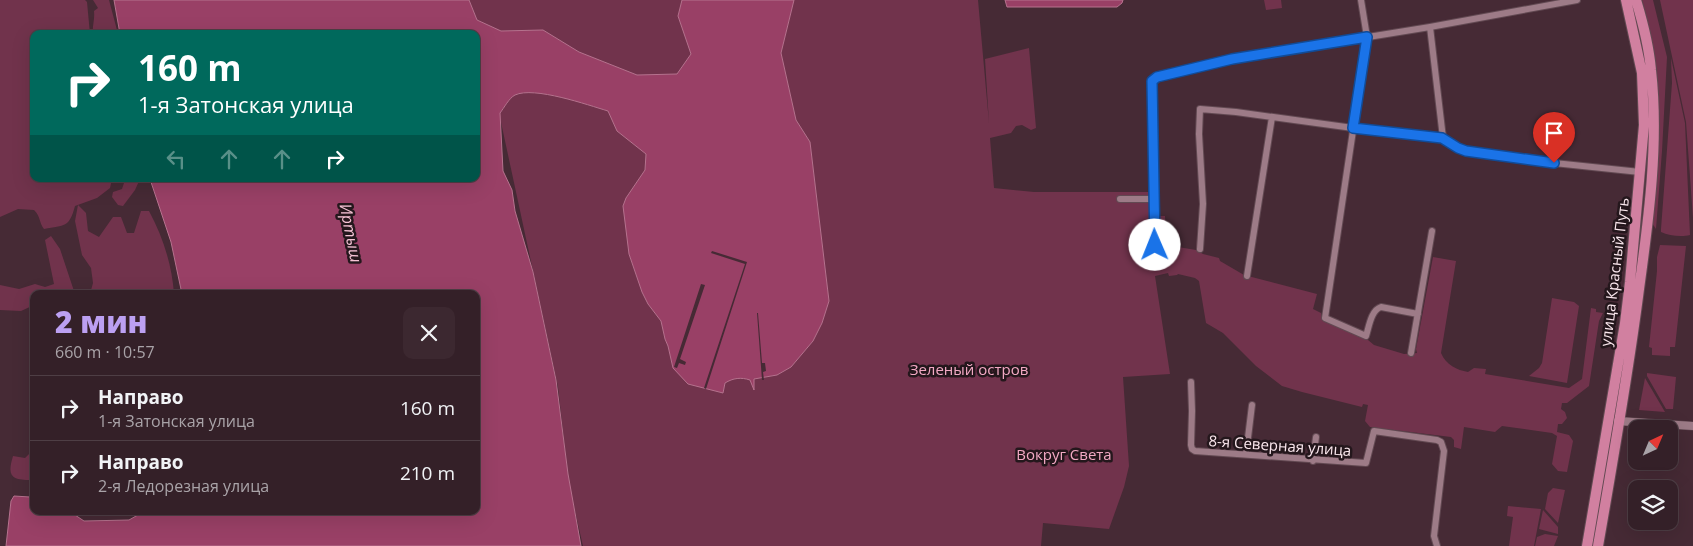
<!DOCTYPE html>
<html lang="ru">
<head>
<meta charset="utf-8">
<style>
  body { margin:0; font-family:"Open Sans",sans-serif; background:#3c2830; color:#f1f3f6; height:100vh; display:flex; flex-direction:column; font-size:19px; white-space:nowrap }
  * { box-sizing:border-box; margin:0 }
  p { font-size:16px; color:#a9a3a8 }
  .icon { flex:none; width:28px; height:28px; fill:none; stroke:currentColor; stroke-width:2; stroke-linecap:round; stroke-linejoin:round }
  .map { position:relative; flex:1; overflow:hidden }
  .panel { position:absolute; left:30px; top:290px; width:450px; height:225px; display:flex; flex-direction:column; background:#342028; border-radius:10px; box-shadow:0 5px 20px #0002,0 0 0 1px #4e3e45 }
  .panel>* { flex:none }
  .top-card { position:absolute; left:30px; top:30px; width:450px; height:152px; border-radius:10px; box-shadow:0 5px 20px #0002,0 0 0 1px #4e3e45; background:#00695c; color:#fff; overflow:hidden }
  .needle { width:32px; rotate:44deg }
  .buttons { position:absolute; left:1628px; top:420px; display:grid; gap:10px }
  .buttons a { display:grid; place-items:center; width:50px; height:50px; border-radius:10px; background:#342028; box-shadow:0 5px 20px #0002,0 0 0 1px #4e3e45; font-size:25px }
  .pin { position:absolute; display:grid; place-items:center; width:42px; height:42px; color:#fff; margin:-51px -21px; border-radius:50% 50% 50% 0; rotate:-45deg; box-shadow:0 0 5px #0007 }
  .pin .icon { rotate:45deg }
  .me { position:absolute; width:55px; margin:-28px; rotate:359deg; stroke-linejoin:round; filter:drop-shadow(0 0 4px #0008) }
  .turn { display:flex; align-items:center; gap:18px; height:105px; padding:0 25px; font-size:22px }
  .turn .icon { width:65px; height:65px; stroke-width:2.5 }
  .turn b { display:block; font-size:35px; line-height:42px }
  .lanes { display:flex; align-items:center; height:48px; padding:0 25px; background:#0003; justify-content:center; gap:25px; direction:ltr }
  .lanes .off { opacity:.35 }
  .round { display:grid; place-items:center; flex:none; width:52px; height:52px; border-radius:10px; background:#3c2830 }
  .summary { display:flex; align-items:center; justify-content:space-between; height:85px; padding:0 25px }
  h1 { font-size:30px; font-weight:800; line-height:38px; color:#bca0f2 }
  ul { padding:0; list-style:none }
  li { display:flex; align-items:center; gap:15px; height:65px; padding:0 25px; border-top:1px solid #4e3e45 }
  li div { flex:1 }
  li b { display:block; font-size:19px }
  li em { font-style:normal }
  .map>svg:first-child { display:block }
  .green { fill:#71334c }
  .water { fill:#994066; stroke:#b6728e }
  .pier { fill:#462a35 }
  .lines { fill:none; stroke-linecap:round; stroke-linejoin:round }
  .minor-casing { stroke:#624952; stroke-width:8 }
  .tertiary-casing { stroke:#624952; stroke-width:9 }
  .primary-casing { stroke:#624952; stroke-width:12 }
  .minor { stroke:#9d7b87; stroke-width:6 }
  .tertiary { stroke:#9d7b87; stroke-width:8 }
  .primary { stroke:#d180a0; stroke-width:10 }
  .route-casing { stroke:#114b97; stroke-width:12 }
  .route { stroke:#1a73e8; stroke-width:9 }
  .labels { text-anchor:middle; dominant-baseline:central; stroke-width:5; stroke-linejoin:round; paint-order:stroke }
  .street-label { font-size:15px; fill:#fae7ed; stroke:#24171c }
  .park-label { font-size:15px; fill:#f3a9c4; stroke:#24171c }
  .water-label { font-size:16px; font-style:italic; fill:#f6c3d5; stroke:#24171c }
</style>
</head>
<body>
<div class="map">
<svg width="1693" height="546" viewBox="0 0 1693 546">
  <rect width="100%" height="100%" fill="#462a35"/>
  <path class="green" d="M 0,0 L 85,0 L 87,2 L 90,34 L 34,34 L 34,179 L 112,179 L 110,188 L 97,198 L 75,206 C 69,228 65,225 44,229 C 39,223 41,217 34,210 L 18,209 L 0,217 Z
    M 93,0 L 109,0 L 118,34 L 93,34 C 92,26 95,20 94,11 L 98,8 Z
    M 469,0 L 682,0 L 678,16 L 691,54 L 677,74 L 637,75 L 579,52 L 543,30 L 501,31 L 477,20 Z
    M 794,0 L 978,0 L 989,123 L 985,59 L 1029,48 L 1036,128 L 1031,130 L 1022,125 L 1016,126 L 1011,133 L 990,138 L 994,188 L 1034,192 L 1150,192 L 1151,243 L 1159,244 L 1158,216 L 1165,216 L 1166,245 L 1196,250 L 1197,239 L 1200,240 L 1198,251 L 1203,254 L 1219,258 L 1220,261 L 1244,275 L 1317,294 L 1313,309 L 1321,313 L 1322,318 L 1368,340 L 1374,345 L 1404,354 L 1417,353 L 1416,349 L 1433,257 L 1456,261 L 1441,353 C 1446,365 1457,370 1468,372 L 1474,368 L 1486,369 L 1485,374 L 1569,388 L 1582,379 L 1591,308 L 1596,309 L 1596,312 L 1603,313 L 1599,321 L 1589,386 L 1567,403 L 1562,403 L 1561,409 L 1565,412 L 1567,418 L 1562,424 L 1558,424 L 1557,432 L 1569,435 L 1573,441 L 1567,472 L 1558,471 L 1552,464 L 1557,436 L 1552,433 L 1502,426 L 1495,432 L 1464,427 L 1461,449 L 1454,447 L 1454,440 L 1451,437 L 1370,427 L 1365,421 L 1368,405 L 1363,404 L 1362,407 L 1302,392 L 1282,386 L 1256,366 L 1223,333 L 1206,323 L 1199,281 L 1195,278 L 1178,274 L 1177,275 L 1169,276 L 1168,273 L 1155,276 L 1170,374 L 1123,377 L 1129,466 L 1124,487 L 1109,529 L 1043,523 L 1041,546 L 583,546 L 569,485 L 558,387 L 499,113 C 503,107 508,98 515,95 C 534,86 587,104 608,111 L 617,131 L 646,154 L 645,170 L 626,198 L 629,254 L 642,292 L 648,304 L 661,321 L 665,339 L 668,346 L 673,368 L 715,391 L 723,393 L 725,383 C 733,378 741,377 750,380 L 754,388 L 754,379 L 777,375 L 791,367 L 813,341 L 822,323 L 829,301 L 810,142 L 796,120 L 781,53 Z
    M 1264,0 L 1281,0 L 1282,8 L 1266,10 Z
    M 1642,0 L 1653,0 L 1667,57 L 1662,151 L 1656,229 L 1652,223 C 1659,146 1664,76 1642,0 Z
    M 1660,0 L 1693,0 L 1693,218 L 1686,122 Z
    M 1671,58 L 1685,123 L 1690,235 C 1682,237 1669,236 1661,232 L 1661,229 L 1672,83 Z
    M 123,179 L 140,179 L 135,190 L 123,206 L 118,205 L 112,197 L 113,192 L 122,189 L 124,183 Z
    M 78,205 L 86,213 L 88,231 L 99,237 L 113,217 L 121,217 L 127,233 L 134,233 L 141,211 L 149,211 C 163,237 172,265 174,294 L 90,294 L 93,283 L 91,268 L 82,255 L 75,221 Z
    M 51,236 L 60,249 L 75,294 L 34,294 L 34,305 L 21,311 L 0,310 L 0,285 L 19,289 L 35,284 L 45,287 L 54,284 L 45,240 Z
    M 1660,245 L 1686,246 L 1675,347 L 1670,347 L 1670,356 L 1652,355 L 1652,348 L 1649,347 L 1657,271 L 1657,257 Z
    M 1552,298 L 1574,302 L 1579,306 L 1567,383 L 1529,376 L 1539,368 L 1542,363 Z
    M 1647,373 L 1676,377 L 1673,409 L 1666,409 L 1647,376 Z
    M 1645,378 L 1665,412 L 1639,410 Z
    M 34,449 L 34,477 L 31,480 C 11,480 7,476 13,456 L 25,458 Z
    M 1553,488 L 1565,490 L 1558,523 L 1545,509 L 1548,493 Z
    M 1508,506 L 1541,509 L 1534,546 L 1509,546 L 1513,517 L 1507,516 Z
    M 1543,510 L 1558,527 L 1558,534 L 1539,529 Z
    M 1545,534 L 1558,536 L 1554,546 L 1535,546 L 1537,537 Z"/>
  <path class="water" d="M 114,0 L 469,0 L 477,20 L 501,31 L 543,30 L 579,52 L 637,75 L 677,74 L 691,54 L 678,16 L 682,0 L 794,0 L 781,53 L 796,120 L 810,142 L 829,301 L 822,323 L 813,341 L 791,367 L 777,375 L 754,379 L 754,390 L 750,380 C 741,377 733,378 725,383 L 723,393 L 688,384 L 673,368 L 668,346 L 665,339 L 661,321 L 648,304 L 642,292 L 629,254 L 623,206 L 626,198 L 645,170 L 646,154 L 617,131 L 608,111 C 588,105 534,86 515,95 C 509,98 504,108 500,113 L 503,171 L 512,190 L 515,211 L 533,272 L 556,380 L 568,474 L 581,546 L 6,546 L 11,501 L 14,496 L 30,497 L 34,492 L 34,511 L 69,511 L 84,521 L 129,520 L 145,511 L 476,511 L 476,294 L 182,294 L 171,242 L 150,179 L 476,179 L 476,34 L 120,34 Z
    M 1005,0 L 1123,0 L 1122,3 L 1117,7 L 1007,7 Z"/>
  <path class="pier" d="M 712,251 L 747,262 L 706,389 L 704,388 L 745,264 L 711,253 Z
    M 701,284 L 705,285 L 680,359 L 686,362 L 685,365 L 679,363 L 677,368 L 674,367 Z
    M 757,313 L 758,313 L 762,363 L 765,363 L 766,371 L 763,372 L 764,380 L 762,380 Z"/>
  <g class="lines">
    <defs>
      <path id="minor" d="M 1361,0 L 1367,37 L 1325,318 L 1366,336 C 1369,327 1371,310 1381,307 L 1418,314
        M 1430,27 L 1443,138
        M 1120,199 L 1154,199
        M 1155,245 L 1153,81 L 1157,77 L 1232,59 L 1430,27 L 1577,0
        M 1200,249 L 1203,204 L 1199,134 L 1200,109 L 1236,112 L 1353,128 L 1443,138 L 1458,148 L 1466,151 L 1535,161 L 1640,172
        M 1247,276 L 1272,117
        M 1411,353 L 1432,231
        M 1191,382 L 1192,411 L 1191,445 L 1192,449 L 1195,451 L 1366,463 L 1374,431 L 1437,440 L 1441,442 L 1444,451 L 1434,536 L 1437,546
        M 1246,454 L 1252,405
        M 1313,461 L 1316,437"/>
      <path id="tertiary" d="M 1618,421 L 1693,426"/>
      <path id="primary" d="M 1587,546 L 1625,323 L 1630,282 L 1644,125 L 1642,73 L 1626,0
        M 1598,546 C 1613,460 1628,375 1639,289 C 1649,217 1659,142 1651,70 C 1649,47 1643,23 1636,0"/>
    </defs>
    <use href="#minor" class="minor-casing"/>
    <use href="#tertiary" class="tertiary-casing"/>
    <use href="#primary" class="primary-casing"/>
    <use href="#minor" class="minor"/>
    <use href="#tertiary" class="tertiary"/>
    <use href="#primary" class="primary"/>
  </g>
  <g class="lines">
    <defs>
      <path id="route" d="M 1155,245 L 1152,81 L 1157,77 L 1232,59 L 1367,37 L 1353,128 L 1442,138 L 1458,148 L 1466,151 L 1554,163"/>
    </defs>
    <use href="#route" class="route-casing"/>
    <use href="#route" class="route"/>
  </g>
  <g class="labels">
    <g class="street-label">
      <text transform="translate(1614 272) rotate(-83)">улица Красный Путь</text>
      <text transform="translate(1280 445) rotate(4)">8-я Северная улица</text>
    </g>
    <g class="park-label">
      <text x="969" y="369">Зеленый остров</text>
      <text x="1064" y="454">Вокруг Света</text>
    </g>
    <g class="water-label">
      <text transform="translate(351 233) rotate(79)">Иртыш</text>
    </g>
  </g>
</svg>
<div class="buttons">
<a><svg class="needle" viewBox="-14 -14 28 28"><path d="M0-13l5 13h-10z" fill="#e53935"/><path d="M0 13l5-13h-10z" fill="#a9a3a8"/></svg></a>
<a><svg class="icon" aria-label="layers" viewBox="0 0 24 24"><path d="M12 4l9 5-9 5-9-5zM3 14l9 5 9-5"/></svg></a>
</div>
<div class="pin" style="left:1554px;top:163px;background:#d93025"><svg class="icon" aria-label="arrive" viewBox="0 0 24 24"><path d="M6 21V4h12l-3 4 3 4H6"/></svg></div>
<svg class="me" style="left:1155px;top:245px" viewBox="-20 -20 40 40"><circle r="19" fill="#fff"/><path d="M0-13L10 11 0 6-10 11z" fill="#1a73e8"/></svg>
<div class="top-card">
<div class="turn"><svg class="icon" aria-label="right" viewBox="0 0 24 24"><path d="M7 20v-9h11M14 6l5 5-5 5"/></svg><div><b>160 m</b>1-я Затонская улица</div></div>
<div class="lanes"><svg class="icon off" aria-label="left" viewBox="0 0 24 24"><path d="M17 20v-9H6M10 6l-5 5 5 5"/></svg><svg class="icon off" aria-label="ahead" viewBox="0 0 24 24"><path d="M12 20V5M6 11l6-6 6 6"/></svg><svg class="icon off" aria-label="ahead" viewBox="0 0 24 24"><path d="M12 20V5M6 11l6-6 6 6"/></svg><svg class="icon" aria-label="right" viewBox="0 0 24 24"><path d="M7 20v-9h11M14 6l5 5-5 5"/></svg></div>
</div>
<section class="panel">
<div class="summary"><div><h1>2 мин</h1><p>660 m · 10:57</p></div><a class="round"><svg class="icon" aria-label="close" viewBox="0 0 24 24"><path d="M6 6l12 12M18 6L6 18"/></svg></a></div>
<ul>
<li><svg class="icon" aria-label="right" viewBox="0 0 24 24"><path d="M7 20v-9h11M14 6l5 5-5 5"/></svg><div><b>Направо</b><p>1-я Затонская улица</p></div><em>160 m</em></li>
<li><svg class="icon" aria-label="right" viewBox="0 0 24 24"><path d="M7 20v-9h11M14 6l5 5-5 5"/></svg><div><b>Направо</b><p>2-я Ледорезная улица</p></div><em>210 m</em></li>
</ul>
</section>
</div>
</body>
</html>
